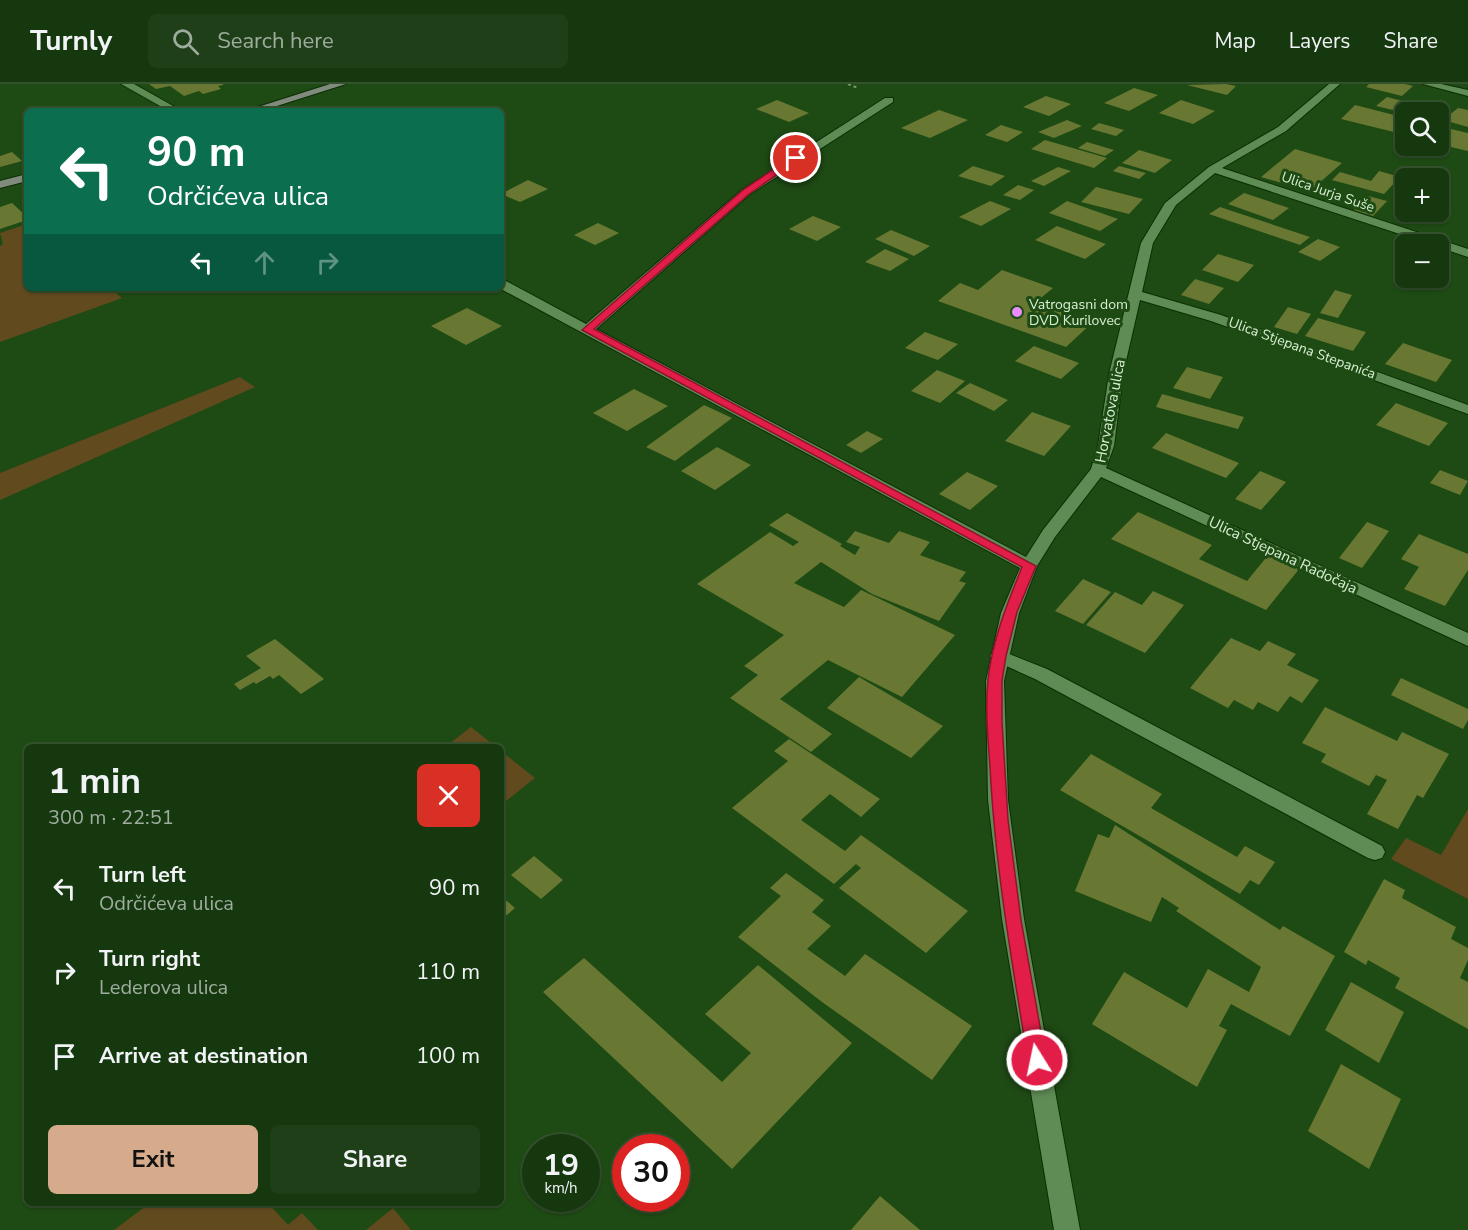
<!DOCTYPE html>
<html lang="en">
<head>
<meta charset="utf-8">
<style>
  body { margin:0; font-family:"Nunito Sans",sans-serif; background:#1f3f18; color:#f1f3f6; height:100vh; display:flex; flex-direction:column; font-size:22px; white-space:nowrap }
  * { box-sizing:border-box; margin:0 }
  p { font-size:20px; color:#9eac9e }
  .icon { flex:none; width:33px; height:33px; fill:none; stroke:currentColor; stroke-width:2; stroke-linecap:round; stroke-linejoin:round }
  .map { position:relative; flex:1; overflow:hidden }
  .drawer { position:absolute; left:24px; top:660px; width:480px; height:462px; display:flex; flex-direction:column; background:#16380f; border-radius:9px; box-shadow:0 2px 4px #0004,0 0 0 2px #35522f }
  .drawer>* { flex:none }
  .hud { position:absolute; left:24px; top:24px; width:480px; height:183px; border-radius:9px; box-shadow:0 2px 4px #0004,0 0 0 2px #35522f; background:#0b6e4f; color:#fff; overflow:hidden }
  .buttons { position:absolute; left:1395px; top:18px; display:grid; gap:12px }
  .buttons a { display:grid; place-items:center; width:54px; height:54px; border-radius:9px; background:#16380f; box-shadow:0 2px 4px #0004,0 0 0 2px #35522f; font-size:30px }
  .speed { position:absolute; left:522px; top:1050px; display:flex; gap:12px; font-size:30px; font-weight:700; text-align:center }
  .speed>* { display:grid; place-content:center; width:78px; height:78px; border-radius:50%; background:#16380f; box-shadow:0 2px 4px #0004,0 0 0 2px #35522f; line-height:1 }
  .speed small { font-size:15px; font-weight:400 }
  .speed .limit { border:9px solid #d22; background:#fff; color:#111 }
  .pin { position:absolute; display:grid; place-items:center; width:51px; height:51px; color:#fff; margin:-26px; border:3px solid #fff; border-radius:50%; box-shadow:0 2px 6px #0007 }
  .me { position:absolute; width:66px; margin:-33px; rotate:350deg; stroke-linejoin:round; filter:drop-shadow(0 0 4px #0008) }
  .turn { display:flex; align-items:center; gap:21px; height:126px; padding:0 24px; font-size:27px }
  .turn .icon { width:78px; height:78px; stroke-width:2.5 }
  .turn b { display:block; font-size:42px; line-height:51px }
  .lanes { display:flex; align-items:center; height:57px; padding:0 24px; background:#0003; justify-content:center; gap:30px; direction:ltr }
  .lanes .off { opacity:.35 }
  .round { display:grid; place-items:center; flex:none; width:63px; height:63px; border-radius:9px; background:#1f3f18 }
  .head { display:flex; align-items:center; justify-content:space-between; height:102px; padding:0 24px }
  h1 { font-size:36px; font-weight:700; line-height:45px }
  .button { display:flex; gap:12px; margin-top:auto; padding:12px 24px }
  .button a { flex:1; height:69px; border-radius:9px; background:#d6ab8b; color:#111; font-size:24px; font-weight:700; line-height:69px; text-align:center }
  .button a+a { background:#1f3f18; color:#f1f3f6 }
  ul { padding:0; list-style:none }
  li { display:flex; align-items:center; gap:18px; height:84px; padding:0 24px }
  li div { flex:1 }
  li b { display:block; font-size:22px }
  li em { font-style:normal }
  header { display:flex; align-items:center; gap:36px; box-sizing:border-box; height:84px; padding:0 30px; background:#16380f; border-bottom:2px solid #35522f }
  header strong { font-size:28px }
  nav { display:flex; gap:33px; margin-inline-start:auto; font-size:21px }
  .search { width:420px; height:54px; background:#1f3f18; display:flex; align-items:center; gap:15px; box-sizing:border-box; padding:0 21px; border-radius:9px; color:#9eac9e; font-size:22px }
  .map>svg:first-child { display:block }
  .green { fill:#624a1f }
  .building { fill:#687832 }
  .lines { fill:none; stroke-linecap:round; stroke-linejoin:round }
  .lane-casing { stroke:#0c2e04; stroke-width:2 }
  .street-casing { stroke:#0c2e04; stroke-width:2 }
  .secondary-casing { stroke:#0c2e04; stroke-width:2 }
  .path { stroke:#789b71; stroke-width:2; stroke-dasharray:3 3; stroke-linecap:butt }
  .lane { fill:#5e8c54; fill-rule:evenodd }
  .street { fill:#5e8c54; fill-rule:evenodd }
  .secondary { fill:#808b7e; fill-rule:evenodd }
  .route { fill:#e11d48; stroke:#92132f; stroke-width:1.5 }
  .poi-dot { fill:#e98dfe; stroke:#1e4a14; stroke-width:2 }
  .labels { text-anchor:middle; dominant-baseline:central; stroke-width:6; stroke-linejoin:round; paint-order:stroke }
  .far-street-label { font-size:14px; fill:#d6efd1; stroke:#1e4a14 }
  .far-poi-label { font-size:14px; fill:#d6efd1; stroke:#1e4a14; text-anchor:start }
  .street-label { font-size:15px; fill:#d6efd1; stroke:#1e4a14 }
</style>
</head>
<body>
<header>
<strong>Turnly</strong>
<div class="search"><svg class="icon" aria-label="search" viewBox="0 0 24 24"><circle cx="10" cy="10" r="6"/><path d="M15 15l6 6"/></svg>Search here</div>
<nav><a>Map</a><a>Layers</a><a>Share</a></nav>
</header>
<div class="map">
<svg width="1468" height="1146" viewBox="0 0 1468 1146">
  <rect width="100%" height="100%" fill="#1e4a14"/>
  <path class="green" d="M 27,140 L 27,204 L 110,204 L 122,214 L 0,258 L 0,162 L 3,160 L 0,149 Z
    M 240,293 L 255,303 L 0,416 L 0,389 Z
    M 471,643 L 496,663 L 445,663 Z
    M 501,667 L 535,694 L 501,721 Z
    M 1468,725 L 1468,815 L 1391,775 L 1406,754 L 1441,771 Z
    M 150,1119 L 268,1119 L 288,1141 L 302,1129 L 318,1146 L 114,1146 Z
    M 393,1124 L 411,1146 L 366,1146 Z"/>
  <path class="building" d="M 149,0 L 223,0 L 223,1 L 218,2 L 221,5 L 203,10 L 199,7 L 184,12 L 170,2 L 156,5 Z
    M 1226,0 L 1236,2 L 1227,11 L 1187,1 Z
    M 1369,0 L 1405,0 L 1413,2 L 1402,12 L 1366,3 Z
    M 1134,4 L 1158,11 L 1129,27 L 1104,19 Z
    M 1046,12 L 1071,20 L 1049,32 L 1023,23 Z
    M 1387,13 L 1422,22 L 1415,28 L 1406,29 L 1376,22 Z
    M 777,16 L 809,29 L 789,38 L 756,25 Z
    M 1181,16 L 1215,27 L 1193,40 L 1159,29 Z
    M 1355,21 L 1406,34 L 1406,51 L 1341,35 Z
    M 1458,24 L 1468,26 L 1468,43 L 1443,36 Z
    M 939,26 L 968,36 L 930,54 L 901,44 Z
    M 1067,36 L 1082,42 L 1054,54 L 1038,48 Z
    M 1099,39 L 1124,46 L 1116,52 L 1091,45 Z
    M 1001,41 L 1023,48 L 1007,58 L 985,51 Z
    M 1438,42 L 1468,49 L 1468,67 L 1438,60 Z
    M 1045,56 L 1107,74 L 1094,84 L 1031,65 Z
    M 1087,58 L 1114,66 L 1105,72 L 1078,64 Z
    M 1295,65 L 1342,79 L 1310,107 L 1261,93 Z
    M 1139,66 L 1172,76 L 1155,89 L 1122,79 Z
    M 12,68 L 22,77 L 0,83 L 0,72 Z
    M 973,82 L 1005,92 L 991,102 L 958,92 Z
    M 1119,82 L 1146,89 L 1139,95 L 1113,87 Z
    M 1058,83 L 1071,87 L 1044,102 L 1031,97 Z
    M 1379,87 L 1400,93 L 1384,110 L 1332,96 L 1340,88 L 1371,97 Z
    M 528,96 L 548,105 L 520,118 L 501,110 Z
    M 1018,101 L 1034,106 L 1020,116 L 1003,111 Z
    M 1096,103 L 1143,115 L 1129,130 L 1081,118 Z
    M 1244,109 L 1289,124 L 1273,136 L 1228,120 Z
    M 1368,112 L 1387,117 L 1373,132 L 1354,126 Z
    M 990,117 L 1011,125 L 981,142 L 959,133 Z
    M 1067,117 L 1118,135 L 1100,147 L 1049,129 Z
    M 12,119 L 27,133 L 27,136 L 0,145 L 0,123 Z
    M 1220,123 L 1310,153 L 1300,161 L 1209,130 Z
    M 813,132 L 841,143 L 817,157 L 789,145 Z
    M 598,139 L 619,149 L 595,161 L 574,151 Z
    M 1057,142 L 1106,160 L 1085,175 L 1035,156 Z
    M 891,146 L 930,162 L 914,172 L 875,155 Z
    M 1318,155 L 1340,163 L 1320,177 L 1298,168 Z
    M 885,165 L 909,175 L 890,187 L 865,178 Z
    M 1218,170 L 1254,181 L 1238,198 L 1202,186 Z
    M 1002,186 L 1053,204 L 1036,218 L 1093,238 L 1066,263 L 938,217 L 960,199 L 978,206 Z
    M 1195,195 L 1224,204 L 1209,220 L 1181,211 Z
    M 1335,206 L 1352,211 L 1338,234 L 1320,229 Z
    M 1288,223 L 1311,230 L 1297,250 L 1274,243 Z
    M 467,224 L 502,242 L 466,261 L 431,242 Z
    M 1318,234 L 1366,248 L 1353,267 L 1305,252 Z
    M 925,248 L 958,260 L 938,276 L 905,264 Z
    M 1403,259 L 1452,276 L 1436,298 L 1385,280 Z
    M 1034,262 L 1079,279 L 1061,295 L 1015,277 Z
    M 1187,283 L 1223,293 L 1210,315 L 1173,304 Z
    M 937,286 L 965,297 L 940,319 L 911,307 Z
    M 970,299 L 1008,316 L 994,327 L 956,309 Z
    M 634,305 L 668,322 L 627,347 L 593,329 Z
    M 1162,310 L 1244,333 L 1238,345 L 1156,323 Z
    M 1396,319 L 1448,339 L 1429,362 L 1376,341 Z
    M 704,321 L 732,334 L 675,377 L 646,363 Z
    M 1032,328 L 1071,342 L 1044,372 L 1005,357 Z
    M 867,347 L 883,355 L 861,369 L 846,361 Z
    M 1166,349 L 1239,379 L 1226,394 L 1152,364 Z
    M 717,363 L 751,381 L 715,406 L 681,387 Z
    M 1440,386 L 1468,397 L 1460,411 L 1430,399 Z
    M 1260,387 L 1286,398 L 1261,426 L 1235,415 Z
    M 967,388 L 998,402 L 970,426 L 939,410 Z
    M 1138,428 L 1212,461 L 1199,475 L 1247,497 L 1269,470 L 1300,484 L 1266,526 L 1111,455 Z
    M 787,429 L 842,460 L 840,462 L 855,471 L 860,463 L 846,458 L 855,447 L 889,459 L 899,447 L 930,458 L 920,471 L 966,488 L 959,497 L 966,499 L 939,537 L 872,510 L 821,478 L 794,499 L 844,523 L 861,506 L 955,551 L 902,613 L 828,576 L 780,615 L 832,650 L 811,668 L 730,614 L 758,591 L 744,582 L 784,551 L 697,500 L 770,448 L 793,462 L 799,458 L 769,441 Z
    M 1367,438 L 1389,447 L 1362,484 L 1339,474 Z
    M 1419,450 L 1468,470 L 1468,486 L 1445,522 L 1404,505 L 1419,483 L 1401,475 Z
    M 1083,495 L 1111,508 L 1083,540 L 1055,527 Z
    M 1153,507 L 1184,521 L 1145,569 L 1086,541 L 1115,508 L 1142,521 Z
    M 1231,554 L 1260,567 L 1268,557 L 1296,570 L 1287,581 L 1319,596 L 1302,619 L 1290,612 L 1278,628 L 1258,618 L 1253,626 L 1234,616 L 1228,624 L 1190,604 Z
    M 275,555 L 324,595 L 301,610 L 279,591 L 273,595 L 270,592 L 256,600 L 254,598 L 240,606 L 234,600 L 261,584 L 246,572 Z
    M 859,593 L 943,642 L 911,674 L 827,624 Z
    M 1401,594 L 1468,625 L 1468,636 L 1463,645 L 1391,611 Z
    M 1325,623 L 1397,657 L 1402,648 L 1449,670 L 1423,714 L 1417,711 L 1398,745 L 1367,730 L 1387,696 L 1376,691 L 1369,702 L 1321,678 L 1326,670 L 1302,659 Z
    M 789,655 L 880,715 L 861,733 L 830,710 L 801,736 L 845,767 L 861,751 L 968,827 L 926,869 L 839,804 L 861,784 L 856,780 L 834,800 L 732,724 L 788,677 L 774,667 Z
    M 1091,670 L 1162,710 L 1151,724 L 1237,773 L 1245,762 L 1275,778 L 1259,801 L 1250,796 L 1240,810 L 1060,706 Z
    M 1115,741 L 1280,846 L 1283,842 L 1335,872 L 1290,952 L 1231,920 L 1219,942 L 1227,946 L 1197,1003 L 1092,940 L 1124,888 L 1187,924 L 1208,885 L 1249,908 L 1261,883 L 1176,827 L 1179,824 L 1162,813 L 1151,838 L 1075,807 L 1098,750 L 1109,754 Z
    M 534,772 L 563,796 L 541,815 L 511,791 Z
    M 786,789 L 824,816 L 812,828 L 831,842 L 807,865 L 845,892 L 865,870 L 972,942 L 932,996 L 822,918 L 738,853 L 781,812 L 770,804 Z
    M 1384,795 L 1405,806 L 1402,814 L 1456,843 L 1451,855 L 1468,864 L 1468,876 L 1460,894 L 1468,898 L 1468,945 L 1395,904 L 1400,894 L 1368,876 L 1366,881 L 1344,868 Z
    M 501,812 L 515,824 L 501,836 Z
    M 584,874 L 722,998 L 751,969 L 705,930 L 758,881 L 852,959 L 732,1085 L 543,908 Z
    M 1351,898 L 1404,928 L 1379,979 L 1325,946 Z
    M 1341,980 L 1401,1015 L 1369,1085 L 1308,1047 Z
    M 880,1112 L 920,1146 L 851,1146 Z"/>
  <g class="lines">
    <defs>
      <path id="lane" d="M 999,566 L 1047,585 L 1382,762 L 1385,768 L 1382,774 L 1375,776 L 1368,774 L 1035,595 L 993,576 L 990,572 L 993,568 Z"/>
      <path id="street" d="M 121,0 L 134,0 L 182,27 L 169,27 Z
        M 1329,0 L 1340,0 L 1286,47 L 1222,84 L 1468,165 L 1468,173 L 1438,163 L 1438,160 L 1430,160 L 1215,89 L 1176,121 L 1153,159 L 1142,208 L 1221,231 L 1468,321 L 1468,330 L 1211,237 L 1140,216 L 1123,290 L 1114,362 L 1106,384 L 1468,549 L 1468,562 L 1101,393 L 1055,453 L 1037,482 L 1019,529 L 1004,597 L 1008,716 L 1024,835 L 1080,1146 L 1054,1146 L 1002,835 L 988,716 L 986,597 L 1001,529 L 1020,484 L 499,204 L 501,196 L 506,197 L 586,240 L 742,106 L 885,14 L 893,14 L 893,18 L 750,110 L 596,245 L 1026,473 L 1043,446 L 1091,385 L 1098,362 L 1109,290 L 1141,159 L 1165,119 L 1209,83 L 1278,43 Z
        M 1423,0 L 1441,0 L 1468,6 L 1468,12 Z"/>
      <path id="secondary" d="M 330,0 L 346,0 L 261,27 L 245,27 Z
        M 27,90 L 27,97 L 0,104 L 0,97 Z"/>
    </defs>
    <use href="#lane" class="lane-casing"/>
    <use href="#street" class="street-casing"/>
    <use href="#secondary" class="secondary-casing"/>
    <path class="path" d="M 848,0 L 858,4"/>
    <use href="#lane" class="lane"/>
    <use href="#street" class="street"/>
    <use href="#secondary" class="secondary"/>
  </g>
  <path class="route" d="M 793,72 L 801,74 L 749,110 L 594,245 L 1036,482 L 1017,528 L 1006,572 L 1002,597 L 1002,638 L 1008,736 L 1021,836 L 1046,976 L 1044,982 L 1037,985 L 1031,982 L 1028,976 C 1012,879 995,782 990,683 C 988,655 985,625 988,596 C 992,557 1007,520 1022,483 L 582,246 L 743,106 Z"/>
  <circle class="poi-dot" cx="1017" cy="228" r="6"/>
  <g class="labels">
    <g class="far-street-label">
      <text transform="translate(1328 108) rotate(19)">Ulica Jurja Suše</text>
      <text transform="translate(1302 264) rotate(20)">Ulica Stjepana Stepanića</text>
    </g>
    <g class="far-poi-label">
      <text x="1029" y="220">Vatrogasni dom<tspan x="1029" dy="16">DVD Kurilovec</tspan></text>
    </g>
    <g class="street-label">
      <text transform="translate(1110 327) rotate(-79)">Horvatova ulica</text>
      <text transform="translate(1283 471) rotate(25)">Ulica Stjepana Radočaja</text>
    </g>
  </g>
</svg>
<div class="buttons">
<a><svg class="icon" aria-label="search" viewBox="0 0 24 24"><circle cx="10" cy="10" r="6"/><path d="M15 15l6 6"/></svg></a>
<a>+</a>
<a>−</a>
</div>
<div class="speed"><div>19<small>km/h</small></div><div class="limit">30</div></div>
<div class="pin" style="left:796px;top:74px;background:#d93025"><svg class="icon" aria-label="arrive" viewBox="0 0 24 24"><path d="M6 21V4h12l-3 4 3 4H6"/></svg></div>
<svg class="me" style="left:1037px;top:976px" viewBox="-20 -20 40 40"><circle r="17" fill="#e11d48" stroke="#fff" stroke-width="3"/><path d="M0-11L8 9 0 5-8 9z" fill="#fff"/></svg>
<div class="hud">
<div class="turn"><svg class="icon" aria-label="left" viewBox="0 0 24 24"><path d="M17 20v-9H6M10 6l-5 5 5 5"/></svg><div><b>90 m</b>Odrčićeva ulica</div></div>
<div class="lanes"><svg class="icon" aria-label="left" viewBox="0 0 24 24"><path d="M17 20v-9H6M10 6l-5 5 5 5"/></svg><svg class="icon off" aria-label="ahead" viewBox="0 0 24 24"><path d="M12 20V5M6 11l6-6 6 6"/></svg><svg class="icon off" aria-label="right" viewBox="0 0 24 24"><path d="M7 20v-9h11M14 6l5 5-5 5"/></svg></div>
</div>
<section class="drawer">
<div class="head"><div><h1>1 min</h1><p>300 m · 22:51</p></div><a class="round" style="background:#d93025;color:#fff"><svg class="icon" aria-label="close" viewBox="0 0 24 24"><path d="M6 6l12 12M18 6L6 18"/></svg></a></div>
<ul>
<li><svg class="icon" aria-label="left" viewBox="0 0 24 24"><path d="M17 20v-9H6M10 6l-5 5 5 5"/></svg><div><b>Turn left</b><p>Odrčićeva ulica</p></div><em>90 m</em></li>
<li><svg class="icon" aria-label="right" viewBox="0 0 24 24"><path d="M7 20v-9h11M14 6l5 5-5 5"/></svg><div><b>Turn right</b><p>Lederova ulica</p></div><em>110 m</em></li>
<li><svg class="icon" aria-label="arrive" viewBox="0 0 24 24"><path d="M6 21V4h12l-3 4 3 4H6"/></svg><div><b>Arrive at destination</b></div><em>100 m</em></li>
</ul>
<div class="button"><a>Exit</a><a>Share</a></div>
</section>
</div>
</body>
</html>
